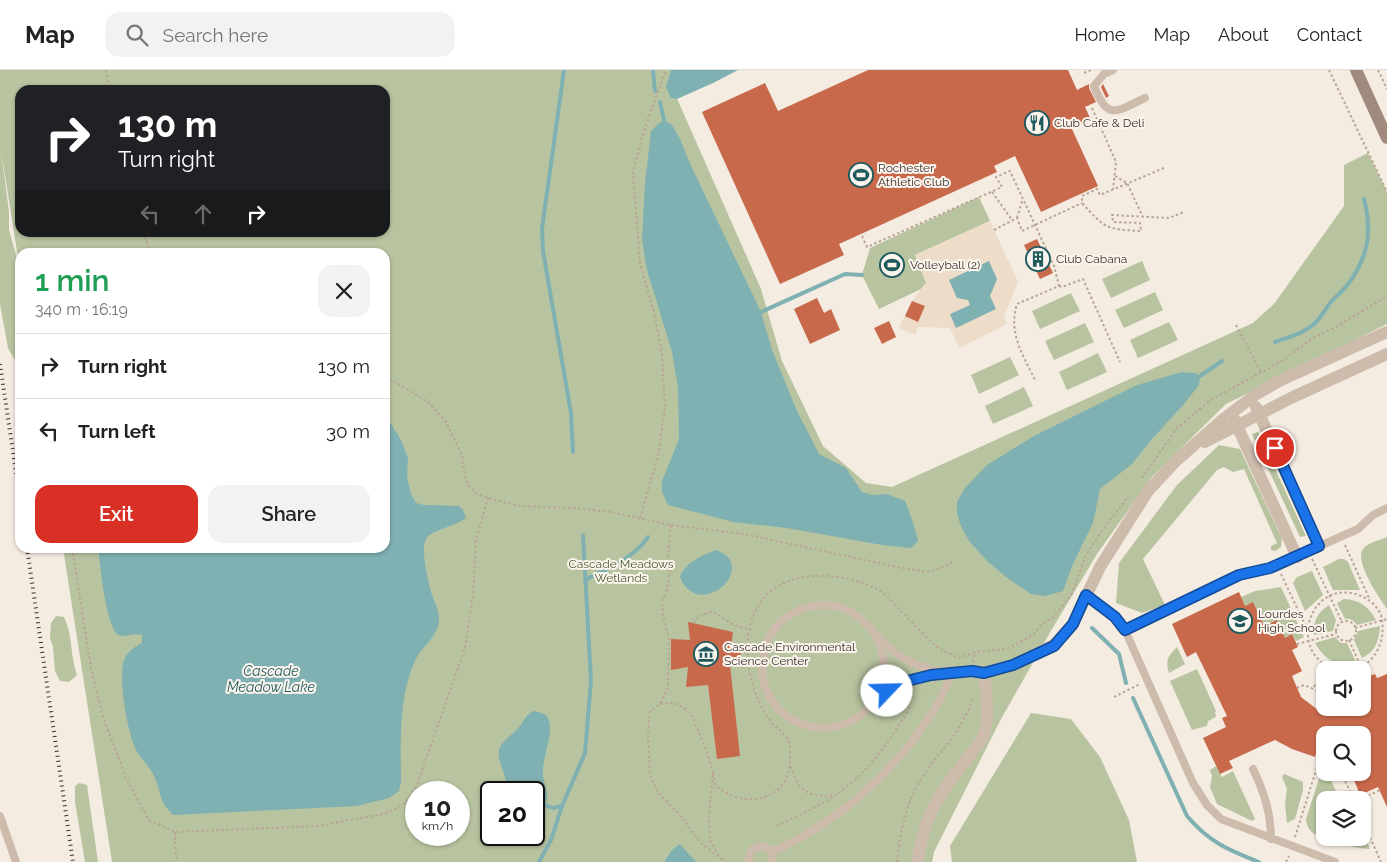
<!DOCTYPE html>
<html lang="en">
<head>
<meta charset="utf-8">
<style>
  body { margin:0; font-family:Raleway,sans-serif; background:#f2f2f2; color:#222; height:100vh; display:flex; flex-direction:column; font-size:19px; white-space:nowrap }
  * { box-sizing:border-box; margin:0 }
  p { font-size:16px; color:#767676 }
  .icon { flex:none; width:28px; height:28px; fill:none; stroke:currentColor; stroke-width:2; stroke-linecap:round; stroke-linejoin:round }
  .map { position:relative; flex:1; overflow:hidden }
  .side { position:absolute; left:15px; top:178px; width:375px; height:305px; display:flex; flex-direction:column; background:#fff; border-radius:15px; box-shadow:0 1px 4px #0004 }
  .side>* { flex:none }
  .banner { position:absolute; left:15px; top:15px; width:375px; height:152px; border-radius:15px; box-shadow:0 1px 4px #0004; background:#202124; color:#fff; overflow:hidden }
  .buttons { position:absolute; left:1316px; top:591px; display:grid; gap:10px }
  .buttons a { display:grid; place-items:center; width:55px; height:55px; border-radius:10px; background:#fff; box-shadow:0 1px 4px #0004; font-size:25px }
  .speed { position:absolute; left:405px; top:711px; display:flex; gap:10px; font-size:25px; font-weight:700; text-align:center }
  .speed>* { display:grid; place-content:center; width:65px; height:65px; border-radius:50%; background:#fff; box-shadow:0 1px 4px #0004; line-height:1 }
  .speed small { font-size:12px; font-weight:400 }
  .speed .limit { border:2px solid #111; border-radius:8px; background:#fff; color:#111 }
  .pin { position:absolute; display:grid; place-items:center; width:42px; height:42px; color:#fff; margin:-21px; border:2px solid #fff; border-radius:50%; box-shadow:0 1px 5px #0007 }
  .me { position:absolute; width:55px; margin:-28px; rotate:66deg; stroke-linejoin:round; filter:drop-shadow(0 0 4px #0008) }
  .turn { display:flex; align-items:center; gap:18px; height:105px; padding:0 20px; font-size:22px }
  .turn .icon { width:65px; height:65px; stroke-width:2.5 }
  .turn b { display:block; font-size:35px; line-height:42px }
  .lanes { display:flex; align-items:center; height:48px; padding:0 20px; background:#0003; justify-content:center; gap:25px; direction:ltr }
  .lanes .off { opacity:.35 }
  .round { display:grid; place-items:center; flex:none; width:52px; height:52px; border-radius:15px; background:#f2f2f2 }
  .summary { display:flex; align-items:center; justify-content:space-between; height:85px; padding:0 20px }
  h1 { font-size:30px; font-weight:600; line-height:38px; color:#1e9e55 }
  .cta { display:flex; gap:10px; margin-top:auto; padding:10px 20px }
  .cta a { flex:1; height:58px; border-radius:15px; background:#d93025; color:#fff; font-size:20px; font-weight:600; line-height:58px; text-align:center }
  .cta a+a { background:#f2f2f2; color:#222 }
  ul { padding:0; list-style:none }
  li { display:flex; align-items:center; gap:15px; height:65px; padding:0 20px; border-top:1px solid #e0e0e0 }
  li div { flex:1 }
  li b { display:block; font-size:19px }
  li em { font-style:normal }
  header { display:flex; align-items:center; gap:30px; box-sizing:border-box; height:70px; padding:0 25px; background:#fff; border-bottom:1px solid #e0e0e0 }
  header strong { font-size:24px }
  nav { display:flex; gap:28px; margin-inline-start:auto; font-size:18px }
  .search { width:350px; height:45px; background:#f2f2f2; display:flex; align-items:center; gap:12px; box-sizing:border-box; padding:0 18px; border-radius:15px; color:#767676; font-size:19px }
  .map>svg:first-child { display:block }
  .green { fill:#b8c4a0; fill-rule:evenodd }
  .plaza { fill:#ecdcc8 }
  .water { fill:#7fb0b2 }
  .lines { fill:none; stroke-linecap:round; stroke-linejoin:round }
  .stream { stroke:#7fb0b2; stroke-width:4 }
  .building { fill:#c8694b }
  .path { stroke:#b9a596; stroke-width:2; stroke-dasharray:2.5 2.5; stroke-linecap:butt }
  .lane { stroke:#cdbbac; stroke-width:8 }
  .street { stroke:#cdbbac; stroke-width:12 }
  .secondary { stroke:#a18a7d; stroke-width:12 }
  .rail { stroke:#3b302b; stroke-width:4; stroke-dasharray:1 4; stroke-linecap:butt }
  .route-casing { stroke:#114b97; stroke-width:12 }
  .route { stroke:#1a73e8; stroke-width:9 }
  .labels { text-anchor:middle; dominant-baseline:central; stroke-width:4; stroke-linejoin:round; paint-order:stroke }
  .poi-label { font-size:12px; fill:#3b302b; stroke:#fbf5ee; text-anchor:start }
  .park-label { font-size:12px; fill:#4a5a2e; stroke:#fbf5ee }
  .water-label { font-size:14px; font-style:italic; fill:#1f5a5e; stroke:#fbf5ee }
</style>
</head>
<body>
<header>
<strong>Map</strong>
<div class="search"><svg class="icon" aria-label="search" viewBox="0 0 24 24"><circle cx="10" cy="10" r="6"/><path d="M15 15l6 6"/></svg>Search here</div>
<nav><a>Home</a><a>Map</a><a>About</a><a>Contact</a></nav>
</header>
<div class="map">
<svg width="1387" height="792" viewBox="0 0 1387 792">
  <rect width="100%" height="100%" fill="#f4ebe1"/>
  <path class="green" d="M 0,0 L 726,0 L 675,24 L 761,219 L 782,291 L 823,376 L 866,413 L 892,417 L 1253,253 L 1274,234 L 1344,136 L 1344,95 L 1368,83 L 1387,122 L 1387,254 L 1226,334 L 1152,407 L 1097,484 L 1052,559 L 1001,649 L 934,782 L 932,792 L 112,792 L 63,478 L 385,478 L 385,182 L 20,182 L 20,291 L 14,289 L 8,278 L 0,234 ZM 20,20 L 385,20 L 385,162 L 20,162 ZM 1,80 L 19,194 L 19,195 L 9,160 L 9,142 ZM 416,722 L 459,722 L 459,765 L 416,765 ZM 491,722 L 534,722 L 534,765 L 491,765 Z
    M 979,127 L 990,151 L 915,185 L 926,213 L 921,219 L 879,239 L 862,205 L 870,178 Z
    M 1142,191 L 1150,210 L 1111,228 L 1102,209 Z
    M 1155,222 L 1163,240 L 1124,258 L 1115,240 Z
    M 1071,223 L 1080,241 L 1040,259 L 1032,241 Z
    M 1169,252 L 1178,270 L 1138,288 L 1130,270 Z
    M 1085,253 L 1094,272 L 1054,290 L 1045,271 Z
    M 1098,283 L 1107,302 L 1067,320 L 1059,302 Z
    M 1010,287 L 1019,305 L 979,324 L 971,305 Z
    M 1024,317 L 1033,336 L 993,354 L 985,336 Z
    M 1258,362 L 1306,466 L 1300,467 L 1252,364 Z
    M 1219,375 L 1240,379 L 1282,469 L 1281,477 L 1275,481 L 1271,480 L 1271,476 L 1277,473 L 1244,399 L 1233,402 L 1224,397 L 1217,400 L 1143,489 L 1165,535 L 1142,543 L 1116,533 L 1119,493 L 1177,415 Z
    M 1387,467 L 1387,539 C 1379,528 1354,491 1363,479 C 1367,473 1380,470 1387,467 Z
    M 1339,489 L 1344,489 L 1348,492 L 1360,520 L 1333,520 L 1323,497 Z
    M 1312,501 L 1323,525 L 1305,541 L 1293,513 L 1297,507 Z
    M 1281,517 L 1304,567 L 1296,571 L 1292,564 L 1285,568 L 1277,550 L 1264,556 L 1253,533 L 1245,536 L 1241,527 L 1255,521 Z
    M 1344,529 C 1360,530 1368,536 1376,550 L 1357,555 C 1353,550 1350,548 1345,549 L 1337,533 Z
    M 1329,535 L 1336,550 L 1333,561 L 1314,565 C 1313,551 1317,543 1329,535 Z
    M 56,546 L 64,547 C 73,565 70,586 77,605 L 69,612 L 60,611 L 55,601 L 53,577 L 50,568 L 51,553 Z
    M 1380,556 C 1379,571 1376,581 1362,588 L 1354,570 L 1358,561 Z
    M 1335,567 L 1341,573 L 1347,573 L 1355,590 L 1355,593 C 1336,597 1325,590 1315,573 Z
    M 1177,577 L 1185,594 L 1169,603 C 1165,591 1168,586 1177,577 Z
    M 1197,599 L 1216,641 L 1215,642 L 1216,647 L 1208,651 L 1207,656 L 1192,660 L 1170,611 Z
    M 1031,643 L 1071,649 L 1100,687 L 1129,750 L 1137,792 L 952,792 L 950,776 Z
    M 1325,690 L 1325,702 L 1328,703 L 1338,726 L 1345,723 L 1348,730 L 1325,730 L 1325,768 L 1362,768 L 1363,762 L 1370,779 C 1356,778 1319,772 1310,760 C 1307,757 1307,753 1306,749 Z
    M 1216,696 L 1222,707 L 1233,701 L 1255,749 L 1252,751 L 1217,734 L 1210,717 L 1212,706 L 1210,700 Z
    M 1284,704 L 1303,712 L 1303,720 L 1295,749 L 1287,753 L 1285,735 L 1287,719 L 1282,707 Z
    M 79,713 L 87,715 L 98,792 L 85,792 L 75,732 L 75,716 Z"/>
  <path class="plaza" d="M 990,151 L 1018,212 L 1004,246 L 1007,254 L 959,278 L 950,258 L 918,257 L 915,265 L 899,258 L 912,231 L 926,213 L 915,185 Z"/>
  <path class="water" d="M 671,0 L 738,0 L 713,13 L 677,29 L 671,28 L 666,17 Z
    M 664,50 L 672,55 L 679,67 L 692,98 L 761,242 L 772,280 L 797,341 L 819,384 L 846,398 L 862,422 L 873,425 L 887,424 L 905,431 L 913,452 L 918,471 L 911,478 L 882,475 L 787,458 L 733,452 L 668,435 L 662,422 L 662,411 L 679,369 L 678,317 L 672,282 L 647,200 L 642,170 L 645,113 L 651,61 L 658,54 Z
    M 989,191 L 997,209 L 990,226 L 996,239 L 956,258 L 950,244 L 970,235 L 968,230 L 957,228 L 949,210 Z
    M 1182,302 L 1195,303 L 1200,306 L 1199,315 L 1184,334 L 1152,369 L 1132,394 L 1100,419 L 1093,453 L 1072,496 L 1063,521 L 1045,526 L 1031,524 L 1006,507 L 987,491 L 969,471 L 960,454 L 957,443 L 957,432 L 965,418 L 987,395 L 1032,367 L 1137,315 Z
    M 385,344 L 401,370 L 408,388 L 407,407 L 411,424 L 416,433 L 424,435 L 459,436 L 463,440 L 466,448 C 456,456 431,460 426,469 C 420,480 429,514 432,525 C 435,534 440,541 439,551 C 438,567 420,578 414,593 C 398,631 401,673 401,713 L 399,721 L 389,728 L 357,736 L 173,745 C 157,729 162,721 153,704 C 148,694 138,687 134,675 C 127,658 117,604 125,588 C 128,581 136,576 142,573 L 142,565 C 133,562 126,568 119,565 C 106,559 100,493 98,478 L 385,478 Z
    M 716,480 C 721,482 729,486 731,492 C 739,515 695,544 680,507 C 685,493 702,485 716,480 Z
    M 534,641 C 541,643 547,643 549,651 C 553,663 543,687 543,702 C 542,712 550,723 546,732 C 544,737 538,740 534,742 L 534,722 L 507,722 C 509,707 494,689 500,677 C 504,670 513,664 519,657 C 524,651 526,644 534,641 Z
    M 680,774 L 696,792 L 664,792 L 672,780 Z"/>
  <g class="lines">
    <path class="stream" d="M 564,0 L 542,159 L 543,181 L 571,343 L 573,382
      M 653,0 L 655,21
      M 660,32 L 664,50
      M 761,242 L 845,204 L 862,205
      M 1275,272 C 1288,267 1303,264 1314,254 C 1320,249 1325,240 1330,233 C 1336,226 1344,220 1349,213 C 1369,185 1372,161 1364,129
      M 1200,306 L 1222,291
      M 587,509 C 608,498 634,488 648,467
      M 1092,558 L 1119,584 L 1126,613
      M 1133,628 L 1187,746 C 1209,772 1228,780 1259,792
      M 545,735 L 553,738 L 562,736
      M 539,792 L 551,770 L 562,736 L 585,683 L 591,611 L 583,465"/>
  </g>
  <path class="building" d="M 868,0 L 1068,0 L 1077,20 L 1089,14 L 1089,18 L 1096,32 L 1085,37 L 1091,50 L 1072,59 L 1098,116 L 1041,142 L 1015,86 L 994,96 L 997,102 L 839,174 L 844,185 L 780,214 L 702,42 L 765,13 L 778,41 Z
    M 1103,14 L 1109,26 L 1106,28 L 1101,17 Z
    M 1037,169 L 1053,203 L 1040,209 L 1024,175 Z
    M 817,228 L 824,243 L 831,239 L 840,260 L 810,274 L 794,239 Z
    M 912,231 L 925,236 L 918,252 L 905,246 Z
    M 889,251 L 896,267 L 882,274 L 874,258 Z
    M 1239,522 L 1245,536 L 1253,532 L 1264,556 L 1277,550 L 1285,568 L 1292,564 L 1298,577 L 1292,580 L 1302,601 L 1292,606 L 1301,627 L 1318,640 L 1323,638 L 1362,638 L 1362,609 L 1375,604 L 1377,608 L 1387,604 L 1387,737 L 1378,717 L 1360,725 L 1351,702 L 1362,702 L 1362,665 L 1322,665 L 1315,687 L 1292,679 L 1275,670 L 1229,691 L 1233,698 L 1220,704 L 1203,668 L 1226,657 L 1222,648 L 1227,646 L 1196,582 L 1187,587 L 1172,554 Z
    M 688,552 L 733,562 L 731,578 L 741,580 L 740,593 L 730,595 L 740,686 L 717,689 L 708,615 L 686,617 L 688,597 L 671,600 L 671,569 L 690,570 Z"/>
  <g class="lines">
    <path class="path" d="M 106,0 L 110,20
      M 1329,0 L 1387,122
      M 1378,0 L 1387,19
      M 1084,3 L 1091,0
      M 1092,38 L 1116,92 L 1113,119
      M 1164,98 L 1100,125 L 1097,119 L 1082,126 L 1082,133 C 1106,159 1105,159 1141,161 L 1140,153 L 1113,152 L 1112,145 L 1169,148 L 1184,142
      M 1115,106 L 1127,113 L 1143,147
      M 992,122 L 1012,150
      M 1017,148 L 1022,131
      M 994,160 L 1017,148 L 1022,161 L 1082,133
      M 143,162 L 150,182
      M 862,166 L 867,177 L 1002,117 L 996,107 L 1010,101 L 1054,196 L 1059,216 L 1017,234 C 1008,263 1023,285 1035,310
      M 1059,216 L 1062,217 L 1083,209 L 1120,292
      M 1236,255 L 1261,302
      M 385,306 L 428,332 L 446,352 L 462,385 L 464,402 L 468,415 L 476,423 L 488,428 L 519,436 L 574,438 L 610,442 L 671,455 L 744,464 L 902,498 L 928,502 L 943,497 L 955,490
      M 1142,408 L 1177,358 L 1212,329 L 1282,291 L 1313,268 L 1336,257 L 1387,226
      M 640,448 L 658,386 L 665,339 L 662,285 L 654,242 L 640,194 L 633,103 L 645,57 L 666,0
      M 671,455 L 668,484 L 670,500 L 667,520 L 662,531 L 663,545 L 669,570 L 668,618 L 660,634 L 650,641 L 648,665 L 649,688 L 650,706 L 658,722 L 684,750 L 700,772 L 725,792
      M 1345,475 L 1370,530
      M 72,478 L 91,598 L 103,647 L 126,708 L 149,750 L 175,762 L 318,756 L 388,743 L 405,733 L 417,715 L 465,578 L 473,523 L 476,470 L 488,428
      M 1312,489 L 1342,552
      M 1281,504 L 1307,559
      M1336 561a10 10 0 1 1 20 0a10 10 0 1 1-20 0Z
      M 694,553 L 695,549 L 708,542 L 714,542 L 734,555 L 751,560
      M 1355,558 L 1387,549
      M 1349,570 L 1366,608
      M 1297,574 L 1336,564
      M 973,592 L 975,582
      M 1341,600 C 1285,591 1306,507 1359,525 C 1369,529 1377,536 1381,545 C 1387,569 1376,596 1351,600
      M 1314,617 L 1326,595
      M 1297,618 L 1304,615 L 1316,620 L 1320,629 L 1320,639
      M 1114,627 L 1140,614
      M 660,634 L 673,633 L 683,637 L 692,646 L 707,682 L 713,703 L 709,747 L 710,770 L 719,786
      M 1327,665 L 1328,661
      M 791,696 C 797,721 809,728 834,725
      M 1341,702 L 1354,730
      M 713,703 L 716,716 C 723,721 731,726 740,728 C 766,733 789,720 790,692 C 790,686 791,679 789,673 C 786,663 778,660 772,653 C 769,650 766,645 764,641 C 746,611 739,557 763,529 C 790,496 848,502 882,522 C 889,527 895,535 901,541 C 912,551 930,573 942,580 C 947,583 954,585 959,588 L 975,582 L 1007,579 L 1033,565 L 1041,555 L 1053,547 L 1071,526 L 1086,485 L 1103,459 L 1129,426
      M 1359,730 L 1380,720
      M 1362,749 L 1381,792
      M 777,756 C 802,744 829,732 850,714 C 876,692 894,663 912,635
      M 175,762 L 175,777 L 177,792
      M 1295,767 L 1325,672
      M 897,792 C 900,766 904,741 916,718 C 933,686 963,663 973,627
      M 1286,792 L 1289,786"/>
    <path class="lane" d="M 1113,0 L 1104,4 L 1094,16 C 1108,52 1116,41 1145,28
      M 1086,525 C 1102,536 1114,545 1125,560 L 1193,713 L 1207,735 L 1221,749 L 1335,792
      M 1125,560 L 1239,505 L 1270,498 L 1358,459 L 1373,445 L 1387,438
      M 943,603 C 927,598 911,594 897,584 C 876,570 865,544 839,537 C 788,524 746,575 768,623 C 783,657 827,668 858,647 C 864,643 868,637 874,632 C 882,624 892,617 902,613 C 926,602 958,598 984,603
      M 875,629 C 887,609 886,588 877,568
      M 1253,699 C 1264,722 1271,743 1271,769
      M 0,746 L 16,792
      M 772,782 C 830,756 876,718 914,669 C 930,647 944,628 951,602
      M 749,792 C 747,777 763,771 772,782 L 773,792"/>
    <path class="street" d="M 1256,337 L 1319,476
      M 1234,349 L 1297,487
      M 1205,372 L 1293,327 L 1387,284
      M 917,792 C 924,755 930,738 952,708 C 959,698 981,674 984,664 C 990,645 986,623 984,603 L 1013,595 L 1054,575 L 1073,554 L 1100,497 L 1148,421 L 1176,391 L 1221,351 L 1255,325 L 1281,310 L 1387,262"/>
    <path class="secondary" d="M 1356,0 L 1387,68"/>
    <path class="rail" d="M 0,294 L 20,429
      M 27,478 L 73,792"/>
  </g>
  <g class="lines">
    <defs>
      <path id="route" d="M 887,621 L 903,612 L 931,605 L 972,601 L 984,603 L 1013,595 L 1041,582 L 1054,576 L 1073,554 L 1086,525 L 1115,547 L 1125,560 L 1239,505 L 1270,498 L 1319,476 L 1275,378"/>
    </defs>
    <use href="#route" class="route-casing"/>
    <use href="#route" class="route"/>
  </g>
  <defs>
    <symbol id="restaurant-ring" viewBox="-11 -11 22 22"><circle r="9.5" fill="#fbf5ee" stroke="#1f5a5e" stroke-width="1.5"/><path d="M-5-6h1v4h1v-4h1v4h1v-4h1v5L-1.5 .5V6h-2V.5L-5-1ZM5-6V6H3V1.5H1.5Q1.5-4 5-6Z" fill="#1f5a5e"/></symbol>
    <symbol id="stadium-ring" viewBox="-11 -11 22 22"><circle r="9.5" fill="#fbf5ee" stroke="#1f5a5e" stroke-width="1.5"/><path d="M0-5a6.5 5 0 1 0 0 10a6.5 5 0 1 0 0-10ZM-3.5-1.8h7v3.6h-7Z" fill="#1f5a5e"/></symbol>
    <symbol id="building-ring" viewBox="-11 -11 22 22"><circle r="9.5" fill="#fbf5ee" stroke="#1f5a5e" stroke-width="1.5"/><path d="M-4-6H4V6H1V3H-1V6H-4ZM-2.5-4.3h1.7v1.8h-1.7ZM.8-4.3h1.7v1.8H.8ZM-2.5-1h1.7V.8h-1.7ZM.8-1h1.7V.8H.8Z" fill="#1f5a5e"/></symbol>
    <symbol id="school-ring" viewBox="-11 -11 22 22"><circle r="9.5" fill="#fbf5ee" stroke="#1f5a5e" stroke-width="1.5"/><path d="M0-5L7-2L0 1L-7-2ZM-4 1L0 2.5L4 1V4Q0 6-4 4Z" fill="#1f5a5e"/></symbol>
    <symbol id="museum-ring" viewBox="-11 -11 22 22"><circle r="9.5" fill="#fbf5ee" stroke="#1f5a5e" stroke-width="1.5"/><path d="M0-6L6-3V-2H-6V-3ZM-5-1h2V3h-2ZM-1-1h2V3h-2ZM3-1h2V3H3ZM-6 4H6V6H-6Z" fill="#1f5a5e"/></symbol>
  </defs>
  <g fill-rule="evenodd">
    <use href="#restaurant-ring" x="1023" y="39" width="28" height="28"/>
    <use href="#stadium-ring" x="847" y="91" width="28" height="28"/>
    <use href="#building-ring" x="1024" y="175" width="28" height="28"/>
    <use href="#stadium-ring" x="878" y="181" width="28" height="28"/>
    <use href="#school-ring" x="1226" y="537" width="28" height="28"/>
    <use href="#museum-ring" x="692" y="570" width="28" height="28"/>
  </g>
  <g class="labels">
    <g class="poi-label">
      <text x="1054" y="53">Club Cafe &amp; Deli</text>
      <text x="878" y="98">Rochester<tspan x="878" dy="14">Athletic Club</tspan></text>
      <text x="1056" y="189">Club Cabana</text>
      <text x="910" y="195">Volleyball (2)</text>
      <text x="1258" y="544">Lourdes<tspan x="1258" dy="14">High School</tspan></text>
      <text x="724" y="577">Cascade Environmental<tspan x="724" dy="14">Science Center</tspan></text>
    </g>
    <g class="park-label">
      <text x="621" y="494">Cascade Meadows<tspan x="621" dy="14">Wetlands</tspan></text>
    </g>
    <g class="water-label">
      <text x="271" y="601">Cascade<tspan x="271" dy="16">Meadow Lake</tspan></text>
    </g>
  </g>
</svg>
<div class="buttons">
<a><svg class="icon" aria-label="sound" viewBox="0 0 24 24"><path d="M4 9h4l5-4v14l-5-4H4zM17 9q2 3 0 6"/></svg></a>
<a><svg class="icon" aria-label="search" viewBox="0 0 24 24"><circle cx="10" cy="10" r="6"/><path d="M15 15l6 6"/></svg></a>
<a><svg class="icon" aria-label="layers" viewBox="0 0 24 24"><path d="M12 4l9 5-9 5-9-5zM3 14l9 5 9-5"/></svg></a>
</div>
<div class="speed"><div>10<small>km/h</small></div><div class="limit">20</div></div>
<div class="pin" style="left:1275px;top:378px;background:#d93025"><svg class="icon" aria-label="arrive" viewBox="0 0 24 24"><path d="M6 21V4h12l-3 4 3 4H6"/></svg></div>
<svg class="me" style="left:887px;top:621px" viewBox="-20 -20 40 40"><circle r="19" fill="#fff"/><path d="M0-13L10 11 0 6-10 11z" fill="#1a73e8"/></svg>
<div class="banner">
<div class="turn"><svg class="icon" aria-label="right" viewBox="0 0 24 24"><path d="M7 20v-9h11M14 6l5 5-5 5"/></svg><div><b>130 m</b>Turn right</div></div>
<div class="lanes"><svg class="icon off" aria-label="left" viewBox="0 0 24 24"><path d="M17 20v-9H6M10 6l-5 5 5 5"/></svg><svg class="icon off" aria-label="ahead" viewBox="0 0 24 24"><path d="M12 20V5M6 11l6-6 6 6"/></svg><svg class="icon" aria-label="right" viewBox="0 0 24 24"><path d="M7 20v-9h11M14 6l5 5-5 5"/></svg></div>
</div>
<section class="side">
<div class="summary"><div><h1>1 min</h1><p>340 m · 16:19</p></div><a class="round"><svg class="icon" aria-label="close" viewBox="0 0 24 24"><path d="M6 6l12 12M18 6L6 18"/></svg></a></div>
<ul>
<li><svg class="icon" aria-label="right" viewBox="0 0 24 24"><path d="M7 20v-9h11M14 6l5 5-5 5"/></svg><div><b>Turn right</b></div><em>130 m</em></li>
<li><svg class="icon" aria-label="left" viewBox="0 0 24 24"><path d="M17 20v-9H6M10 6l-5 5 5 5"/></svg><div><b>Turn left</b></div><em>30 m</em></li>
</ul>
<div class="cta"><a>Exit</a><a>Share</a></div>
</section>
</div>
</body>
</html>
